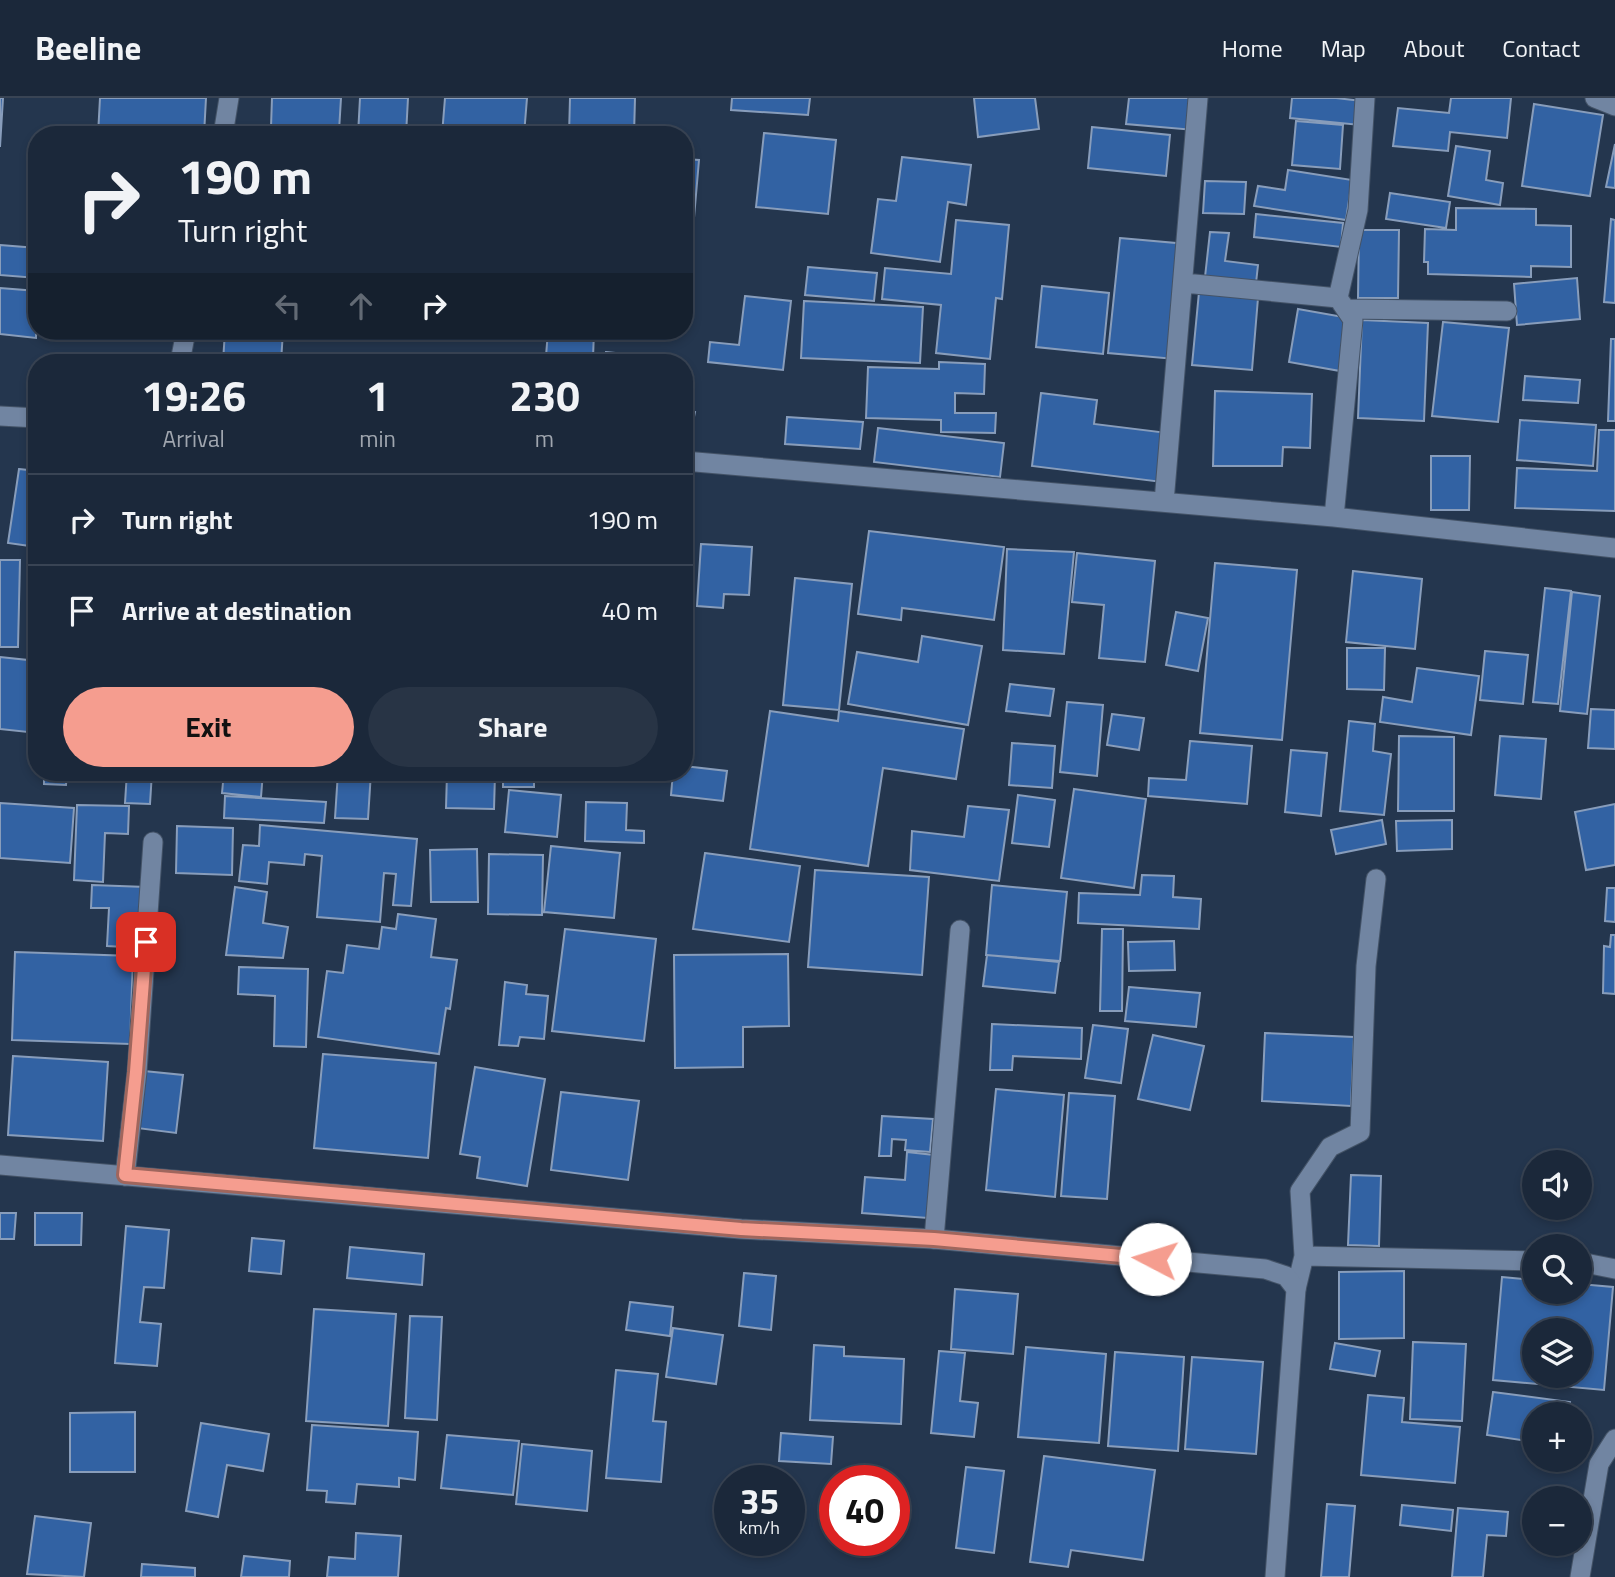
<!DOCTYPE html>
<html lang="en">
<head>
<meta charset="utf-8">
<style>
  body { margin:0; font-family:"Titillium Web",sans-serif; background:#283445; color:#f1f3f6; height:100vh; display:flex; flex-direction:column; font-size:26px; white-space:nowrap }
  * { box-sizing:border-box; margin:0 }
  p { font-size:23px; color:#a0a6af }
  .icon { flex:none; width:38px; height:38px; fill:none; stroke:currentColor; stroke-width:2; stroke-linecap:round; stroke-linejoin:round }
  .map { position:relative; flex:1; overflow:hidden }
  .details { position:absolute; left:28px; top:256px; width:665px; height:427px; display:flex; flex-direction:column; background:#1b283a; border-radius:28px; box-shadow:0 4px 10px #0003,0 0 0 2px #394454 }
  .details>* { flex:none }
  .hud { position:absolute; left:28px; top:28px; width:665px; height:214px; border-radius:28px; box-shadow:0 4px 10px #0003,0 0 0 2px #394454; background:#1b283a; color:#f1f3f6; overflow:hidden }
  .tools { position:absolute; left:1522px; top:1052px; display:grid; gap:14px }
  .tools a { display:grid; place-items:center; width:70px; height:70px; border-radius:50%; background:#1b283a; box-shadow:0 4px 10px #0003,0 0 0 2px #394454; font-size:35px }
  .speed { position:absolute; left:714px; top:1367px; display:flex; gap:14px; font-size:35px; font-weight:700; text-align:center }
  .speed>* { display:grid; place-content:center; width:91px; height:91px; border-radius:50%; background:#1b283a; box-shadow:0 4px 10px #0003,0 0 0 2px #394454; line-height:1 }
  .speed small { font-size:18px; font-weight:400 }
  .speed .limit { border:10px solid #d22; background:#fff; color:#111 }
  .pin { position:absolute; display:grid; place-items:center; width:60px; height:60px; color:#fff; margin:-30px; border-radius:14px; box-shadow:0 4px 10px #0006 }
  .me { position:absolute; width:77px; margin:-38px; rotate:275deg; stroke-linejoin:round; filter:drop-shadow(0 0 5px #0008) }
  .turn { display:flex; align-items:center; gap:24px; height:147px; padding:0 35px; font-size:32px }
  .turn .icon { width:91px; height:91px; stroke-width:2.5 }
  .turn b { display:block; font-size:49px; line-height:60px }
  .lanes { display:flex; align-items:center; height:66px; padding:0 35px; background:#0003; justify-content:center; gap:35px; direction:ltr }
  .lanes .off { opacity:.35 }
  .eta { display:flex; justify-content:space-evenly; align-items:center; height:119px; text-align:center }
  .eta b { font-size:42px; font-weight:700; line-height:49px }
  .action { display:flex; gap:14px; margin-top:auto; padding:14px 35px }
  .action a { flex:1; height:80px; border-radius:42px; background:#f59d8f; color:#111; font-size:28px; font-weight:700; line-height:80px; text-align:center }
  .action a+a { background:#283445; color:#f1f3f6 }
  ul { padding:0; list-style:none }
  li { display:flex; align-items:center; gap:21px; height:91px; padding:0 35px; border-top:2px solid #394454 }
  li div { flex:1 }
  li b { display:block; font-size:26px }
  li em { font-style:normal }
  header { display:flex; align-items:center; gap:42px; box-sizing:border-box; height:98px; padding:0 35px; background:#1b283a; border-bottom:2px solid #394454 }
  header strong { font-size:33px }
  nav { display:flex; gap:38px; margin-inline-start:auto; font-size:24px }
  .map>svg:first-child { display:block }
  .building { fill:#3262a3; stroke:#889dbb; stroke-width:2; fill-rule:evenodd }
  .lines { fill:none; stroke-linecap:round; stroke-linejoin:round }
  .minor-casing { stroke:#445367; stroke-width:21 }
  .tertiary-casing { stroke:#445367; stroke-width:21 }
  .minor { stroke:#7185a2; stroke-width:19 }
  .tertiary { stroke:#7185a2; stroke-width:19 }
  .route-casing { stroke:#9f665d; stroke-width:18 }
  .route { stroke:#f59d8f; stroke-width:12 }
</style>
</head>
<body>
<header>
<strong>Beeline</strong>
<nav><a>Home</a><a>Map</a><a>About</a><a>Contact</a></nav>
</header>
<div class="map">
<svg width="1615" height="1479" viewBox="0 0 1615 1479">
  <rect width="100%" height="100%" fill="#24364e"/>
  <path class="building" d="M 0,0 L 3,0 L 0,49 Z
    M 100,0 L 206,0 L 204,37 L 98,37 Z
    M 272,0 L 341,0 L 339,33 L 271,29 Z
    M 360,0 L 408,0 L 406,37 L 358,37 Z
    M 445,0 L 527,0 L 524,37 L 442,37 Z
    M 570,0 L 635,0 L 634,37 L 569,37 Z
    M 732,0 L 810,0 L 808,17 L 731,12 Z
    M 974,0 L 1035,0 L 1039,31 L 978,39 Z
    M 1129,0 L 1196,0 L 1194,32 L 1126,26 Z
    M 1292,0 L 1336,0 L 1362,3 L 1360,27 L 1290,20 Z
    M 1451,0 L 1511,0 L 1507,40 L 1450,34 L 1448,53 L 1393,48 L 1398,10 L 1449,15 Z
    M 1534,6 L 1603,17 L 1590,98 L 1522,88 Z
    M 1296,23 L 1343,27 L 1340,71 L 1292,67 Z
    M 1092,29 L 1170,37 L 1166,78 L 1088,70 Z
    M 764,35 L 836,42 L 828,116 L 756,109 Z
    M 1615,46 L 1615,90 L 1606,89 Z
    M 1456,48 L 1490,53 L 1486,82 L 1503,85 L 1500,107 L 1448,98 Z
    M 902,59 L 971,67 L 966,107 L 948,104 L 940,164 L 871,155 L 878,101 L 896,103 Z
    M 684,61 L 699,62 L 692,143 L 684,142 Z
    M 1288,72 L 1352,82 L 1346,122 L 1254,108 L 1258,88 L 1285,92 Z
    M 1205,83 L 1246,84 L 1244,116 L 1203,115 Z
    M 1390,95 L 1450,104 L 1446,130 L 1386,121 Z
    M 1456,110 L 1536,111 L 1536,127 L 1571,128 L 1571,169 L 1531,168 L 1531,179 L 1428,176 L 1428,164 L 1424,164 L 1425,131 L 1456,132 Z
    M 1256,116 L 1343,125 L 1341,149 L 1254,139 Z
    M 1611,121 L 1615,122 L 1615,205 L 1604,204 Z
    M 956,122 L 1009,127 L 1002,201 L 996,200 L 990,261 L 936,255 L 941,207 L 882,201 L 885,170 L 951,176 Z
    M 1359,132 L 1399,132 L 1398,200 L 1358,200 Z
    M 1210,134 L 1229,135 L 1225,163 L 1258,167 L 1256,185 L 1205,179 Z
    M 1120,140 L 1187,146 L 1175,261 L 1108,255 Z
    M 0,147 L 37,150 L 37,180 L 0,177 Z
    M 684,157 L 689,157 L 685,234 L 671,233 L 684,233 Z
    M 808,169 L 877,175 L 874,203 L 805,197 Z
    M 1577,180 L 1580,221 L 1517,227 L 1514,186 Z
    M 1042,188 L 1109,195 L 1103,256 L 1036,249 Z
    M 0,190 L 37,193 L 36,240 L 0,236 Z
    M 1199,194 L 1258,200 L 1252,272 L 1192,267 Z
    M 745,198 L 791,203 L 783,272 L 708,264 L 710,244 L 739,247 Z
    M 804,203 L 923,209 L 920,265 L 801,260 Z
    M 1298,211 L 1349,220 L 1340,273 L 1289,264 Z
    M 1362,222 L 1428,225 L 1424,323 L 1358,320 Z
    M 1443,224 L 1509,230 L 1498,324 L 1432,318 Z
    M 225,233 L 283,233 L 281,264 L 223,264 Z
    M 473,233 L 517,233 L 517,238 Z
    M 548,233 L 594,233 L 593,260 L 546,258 Z
    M 1611,241 L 1615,241 L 1615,323 L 1608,323 Z
    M 606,254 L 643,258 L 642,264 L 605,264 Z
    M 939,264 L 985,266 L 984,296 L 955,295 L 955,315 L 996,315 L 995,335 L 941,334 L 941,322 L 866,320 L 868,269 L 939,271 Z
    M 1525,278 L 1580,282 L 1578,305 L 1523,302 Z
    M 1215,293 L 1312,296 L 1310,350 L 1283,349 L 1282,368 L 1213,368 Z
    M 1041,295 L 1097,302 L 1094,326 L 1168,335 L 1162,384 L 1032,368 Z
    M 684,311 L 695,314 L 689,343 L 684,342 Z
    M 787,319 L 863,324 L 860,351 L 785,346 Z
    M 1520,322 L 1596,327 L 1593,368 L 1517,362 Z
    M 878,330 L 1004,345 L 1000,379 L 874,364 Z
    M 1599,332 L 1615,332 L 1615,413 L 1515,410 L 1517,370 L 1597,373 Z
    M 1431,358 L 1470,358 L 1469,412 L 1431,412 Z
    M 19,371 L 37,373 L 37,449 L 8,445 Z
    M 869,433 L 1004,449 L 994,522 L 902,510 L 901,522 L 858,516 Z
    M 701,446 L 752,449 L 749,497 L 724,496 L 723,510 L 697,508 Z
    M 1007,451 L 1074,454 L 1064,556 L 1003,552 Z
    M 1077,455 L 1155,463 L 1145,564 L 1099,560 L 1104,507 L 1072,504 Z
    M 0,462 L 20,462 L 18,549 L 0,549 Z
    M 1215,465 L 1297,472 L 1282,642 L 1200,635 Z
    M 1353,473 L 1422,481 L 1415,551 L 1346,544 Z
    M 795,480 L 852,486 L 839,612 L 783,607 Z
    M 1545,490 L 1571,493 L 1558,606 L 1533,604 Z
    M 1572,494 L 1600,498 L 1587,616 L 1560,613 Z
    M 1176,514 L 1208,520 L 1198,573 L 1166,567 Z
    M 33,532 L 37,532 L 37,552 L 31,551 Z
    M 922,538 L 982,548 L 968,627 L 848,606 L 857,554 L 918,564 Z
    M 1347,550 L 1385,550 L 1384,592 L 1347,591 Z
    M 1485,553 L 1528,557 L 1523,606 L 1480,602 Z
    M 0,559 L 37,563 L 37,635 L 0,631 Z
    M 1417,570 L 1479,578 L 1471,637 L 1380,624 L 1383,599 L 1412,604 Z
    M 1010,586 L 1054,591 L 1050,618 L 1006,613 Z
    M 1067,604 L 1103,607 L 1097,678 L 1060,674 Z
    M 1591,611 L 1615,612 L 1615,651 L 1588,650 Z
    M 770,613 L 838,623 L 839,613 L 964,631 L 956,681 L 883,670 L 868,768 L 750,751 Z
    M 1112,616 L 1144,620 L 1139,652 L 1107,647 Z
    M 1349,623 L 1375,626 L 1373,653 L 1391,656 L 1384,717 L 1340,713 Z
    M 1399,638 L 1454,639 L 1454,713 L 1398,713 Z
    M 1500,638 L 1546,641 L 1541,701 L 1495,697 Z
    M 1190,643 L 1252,648 L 1247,706 L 1148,698 L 1149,680 L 1186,682 Z
    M 1012,645 L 1055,648 L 1052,690 L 1009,687 Z
    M 1291,652 L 1327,655 L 1321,718 L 1285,714 Z
    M 684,668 L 727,673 L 723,703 L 671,697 L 673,674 L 684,674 Z
    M 44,674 L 67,674 L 66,687 L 44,686 Z
    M 127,674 L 152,674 L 150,706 L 125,705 Z
    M 224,674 L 263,674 L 261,699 L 222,695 Z
    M 270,674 L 327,674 L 325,684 L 270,677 Z
    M 338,674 L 371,674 L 368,721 L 335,720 Z
    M 503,674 L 534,674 L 534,689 L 503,689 Z
    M 447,675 L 495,676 L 494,711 L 446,710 Z
    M 1074,691 L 1146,701 L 1134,790 L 1061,780 Z
    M 509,692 L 561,697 L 557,739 L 505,734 Z
    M 1018,697 L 1055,702 L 1049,749 L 1012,745 Z
    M 225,698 L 326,704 L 324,725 L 224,720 Z
    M 586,704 L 627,705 L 626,732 L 644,733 L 644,745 L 585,743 Z
    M 0,705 L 74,710 L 70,765 L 0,760 Z
    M 1615,706 L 1615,767 L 1586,772 L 1575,714 Z
    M 77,707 L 129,708 L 128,736 L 105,735 L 103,784 L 74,782 Z
    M 968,708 L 1009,712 L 999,783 L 910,772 L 912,733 L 964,739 Z
    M 1382,722 L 1386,746 L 1336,756 L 1331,732 Z
    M 1452,722 L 1452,751 L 1397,753 L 1396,723 Z
    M 260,727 L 417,741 L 411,808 L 393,807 L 396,776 L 384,775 L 380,824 L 317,819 L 322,758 L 305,756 L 304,767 L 269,764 L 267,786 L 239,783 L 243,747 L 259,748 Z
    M 177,728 L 233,730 L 232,777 L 176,775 Z
    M 551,748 L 620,755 L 614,820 L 544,814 Z
    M 477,751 L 478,804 L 431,804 L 430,752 Z
    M 705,755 L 800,768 L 789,844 L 693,831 Z
    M 489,756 L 543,757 L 542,817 L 488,816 Z
    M 815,772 L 929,779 L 922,877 L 808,869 Z
    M 1142,777 L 1174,778 L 1173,799 L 1201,801 L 1199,831 L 1078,825 L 1079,795 L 1140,797 Z
    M 92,787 L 146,789 L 143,850 L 107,848 L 109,810 L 91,810 Z
    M 992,787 L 1067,794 L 1060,863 L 986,857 Z
    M 235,789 L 267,794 L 263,825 L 288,829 L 283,860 L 226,857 Z
    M 1607,790 L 1615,790 L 1615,824 L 1605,823 Z
    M 398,816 L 436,821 L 431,859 L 457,862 L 450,911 L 446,910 L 439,956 L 318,939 L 327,873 L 343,875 L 347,847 L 379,851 L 382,829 L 396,831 Z
    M 565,831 L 656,841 L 644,943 L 552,933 Z
    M 1102,831 L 1123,831 L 1122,913 L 1100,913 Z
    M 1611,837 L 1615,837 L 1615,896 L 1603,895 L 1604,848 L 1610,849 Z
    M 1174,843 L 1175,872 L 1129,873 L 1128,844 Z
    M 15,854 L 133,858 L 130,946 L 12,942 Z
    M 788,856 L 789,928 L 743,929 L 743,969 L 675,970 L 674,857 Z
    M 987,857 L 1059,864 L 1055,895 L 983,888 Z
    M 239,869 L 308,871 L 306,949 L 274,948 L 275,898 L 238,896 Z
    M 505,884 L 527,887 L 526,896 L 548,898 L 544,941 L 520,939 L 518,948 L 499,947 Z
    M 1129,889 L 1200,895 L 1196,929 L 1125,923 Z
    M 992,926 L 1082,930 L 1081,961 L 1013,958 L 1012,972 L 990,972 Z
    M 1093,927 L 1128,931 L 1121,985 L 1085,980 Z
    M 1265,935 L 1354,939 L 1351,1008 L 1262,1003 Z
    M 1153,937 L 1204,948 L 1190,1012 L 1138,1001 Z
    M 323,956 L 436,965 L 428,1060 L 314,1050 Z
    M 13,958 L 108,964 L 103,1043 L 8,1037 Z
    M 475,969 L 545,981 L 527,1088 L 477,1080 L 480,1059 L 460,1056 Z
    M 144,973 L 183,977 L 176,1035 L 137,1030 Z
    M 996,991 L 1064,997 L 1055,1099 L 986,1092 Z
    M 561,994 L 639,1003 L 628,1082 L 551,1072 Z
    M 1069,995 L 1115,998 L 1107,1101 L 1061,1098 Z
    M 882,1018 L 933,1021 L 930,1054 L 905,1052 L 906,1042 L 892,1041 L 891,1058 L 879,1058 Z
    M 907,1054 L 934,1057 L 928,1120 L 862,1115 L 865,1079 L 905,1082 Z
    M 1351,1077 L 1381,1078 L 1379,1148 L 1348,1147 Z
    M 0,1115 L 16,1115 L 14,1141 L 0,1141 Z
    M 35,1115 L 82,1115 L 81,1147 L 35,1147 Z
    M 126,1128 L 169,1132 L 164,1190 L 144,1189 L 140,1224 L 161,1226 L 157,1268 L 115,1265 Z
    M 252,1140 L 284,1143 L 281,1176 L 249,1173 Z
    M 350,1149 L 424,1156 L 422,1187 L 347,1180 Z
    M 1404,1173 L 1404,1240 L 1339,1241 L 1339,1174 Z
    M 744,1175 L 776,1178 L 771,1232 L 739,1228 Z
    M 1502,1179 L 1535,1182 L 1535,1194 L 1580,1194 L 1580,1186 L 1613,1189 L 1604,1292 L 1493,1282 ZM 1535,1232 L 1580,1232 L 1580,1278 L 1535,1278 Z
    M 955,1191 L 1018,1196 L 1013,1256 L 951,1251 Z
    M 630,1204 L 673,1209 L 670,1238 L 626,1232 Z
    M 314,1211 L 396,1216 L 388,1328 L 306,1323 Z
    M 410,1218 L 442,1219 L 437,1322 L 405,1320 Z
    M 673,1230 L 723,1237 L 716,1286 L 666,1279 Z
    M 1413,1244 L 1466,1246 L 1462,1323 L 1410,1321 Z
    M 1335,1245 L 1380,1253 L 1375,1278 L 1330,1271 Z
    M 814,1247 L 844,1249 L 844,1258 L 904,1261 L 901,1326 L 810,1322 Z
    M 1026,1249 L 1106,1256 L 1099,1345 L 1018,1339 Z
    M 939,1253 L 965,1255 L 960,1303 L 978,1305 L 974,1339 L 931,1335 Z
    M 1115,1254 L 1184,1259 L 1178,1353 L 1108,1348 Z
    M 1192,1259 L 1263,1264 L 1256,1356 L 1185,1351 Z
    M 616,1272 L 658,1276 L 653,1323 L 666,1324 L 661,1384 L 606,1380 Z
    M 1493,1294 L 1570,1304 L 1569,1316 L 1535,1316 L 1535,1344 L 1487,1337 Z
    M 1368,1297 L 1404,1300 L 1402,1324 L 1460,1329 L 1455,1385 L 1361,1377 Z
    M 135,1314 L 135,1374 L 70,1374 L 70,1315 Z
    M 201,1325 L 269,1336 L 263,1373 L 227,1367 L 218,1419 L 186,1413 Z
    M 312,1327 L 418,1334 L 415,1382 L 399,1380 L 399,1389 L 357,1386 L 355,1406 L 326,1404 L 327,1393 L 307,1392 Z
    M 781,1335 L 833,1339 L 831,1366 L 779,1363 Z
    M 447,1337 L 519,1343 L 513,1397 L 441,1390 Z
    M 522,1346 L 592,1353 L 587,1413 L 516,1406 Z
    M 1044,1358 L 1155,1372 L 1143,1462 L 1071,1452 L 1068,1469 L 1030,1464 Z
    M 966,1369 L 1004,1373 L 994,1455 L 956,1450 Z
    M 1327,1406 L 1355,1408 L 1349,1479 L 1321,1479 Z
    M 1402,1407 L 1453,1412 L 1451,1433 L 1400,1427 Z
    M 1458,1410 L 1508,1414 L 1506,1438 L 1487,1437 L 1483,1479 L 1452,1479 Z
    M 35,1418 L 91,1425 L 84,1479 L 27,1476 Z
    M 356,1435 L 401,1438 L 398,1479 L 327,1479 L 329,1459 L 355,1461 Z
    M 244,1458 L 290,1463 L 289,1479 L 241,1479 Z
    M 142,1466 L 195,1470 L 195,1479 L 141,1479 Z"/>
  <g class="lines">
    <defs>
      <path id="minor" d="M 1595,0 L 1615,8
        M 223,37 L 229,0
        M 1184,185 L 1338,200
        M 1346,211 L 1507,213
        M 180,264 L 186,233
        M 0,318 L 37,320
        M 684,363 L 1334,419 L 1615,450
        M 1164,404 L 1198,0
        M 1334,419 L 1353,222 L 1338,200 L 1358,112 L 1365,0
        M 125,1078 L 137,974 L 153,744
        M 934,1141 L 960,832
        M 1304,1158 L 1535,1163
        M 1580,1164 L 1615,1171
        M 1296,1191 L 1304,1158 L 1300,1093 L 1330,1049 L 1360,1034 L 1366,868 L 1376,781
        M 1580,1479 L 1599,1366 L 1615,1341"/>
      <path id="tertiary" d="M 0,1067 L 741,1131 L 934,1141 L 1265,1171 L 1286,1178 L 1296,1191 L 1275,1479"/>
    </defs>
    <use href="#minor" class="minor-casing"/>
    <use href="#tertiary" class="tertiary-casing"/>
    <use href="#minor" class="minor"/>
    <use href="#tertiary" class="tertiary"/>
  </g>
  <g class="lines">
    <defs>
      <path id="route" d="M 146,844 L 136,974 L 125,1077 L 741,1131 L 934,1141 L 1155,1161"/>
    </defs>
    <use href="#route" class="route-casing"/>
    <use href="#route" class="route"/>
  </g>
</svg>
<div class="tools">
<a><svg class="icon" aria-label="sound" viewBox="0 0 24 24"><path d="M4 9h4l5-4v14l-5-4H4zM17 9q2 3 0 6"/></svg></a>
<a><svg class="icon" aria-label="search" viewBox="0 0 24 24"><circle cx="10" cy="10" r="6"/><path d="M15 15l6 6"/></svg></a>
<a><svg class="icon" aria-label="layers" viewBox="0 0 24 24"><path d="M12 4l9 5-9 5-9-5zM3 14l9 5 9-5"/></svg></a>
<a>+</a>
<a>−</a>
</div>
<div class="speed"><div>35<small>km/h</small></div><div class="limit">40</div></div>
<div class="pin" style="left:146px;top:844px;background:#d93025"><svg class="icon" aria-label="arrive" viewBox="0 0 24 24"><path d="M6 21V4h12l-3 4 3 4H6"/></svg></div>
<svg class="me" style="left:1155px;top:1161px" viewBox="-20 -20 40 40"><circle r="19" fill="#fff"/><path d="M0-13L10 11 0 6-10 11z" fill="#f59d8f"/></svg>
<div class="hud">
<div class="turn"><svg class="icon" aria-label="right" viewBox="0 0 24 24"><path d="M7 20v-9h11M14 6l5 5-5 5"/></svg><div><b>190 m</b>Turn right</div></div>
<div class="lanes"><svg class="icon off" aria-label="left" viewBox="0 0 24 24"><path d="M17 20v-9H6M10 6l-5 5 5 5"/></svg><svg class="icon off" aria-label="ahead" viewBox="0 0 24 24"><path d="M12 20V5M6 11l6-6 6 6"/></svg><svg class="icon" aria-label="right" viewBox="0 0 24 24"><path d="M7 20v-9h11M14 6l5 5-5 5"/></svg></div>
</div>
<section class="details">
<div class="eta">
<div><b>19:26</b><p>Arrival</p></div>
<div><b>1</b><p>min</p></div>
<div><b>230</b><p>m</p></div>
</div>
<ul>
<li><svg class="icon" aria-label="right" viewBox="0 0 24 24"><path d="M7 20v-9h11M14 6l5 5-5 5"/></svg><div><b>Turn right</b></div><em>190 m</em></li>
<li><svg class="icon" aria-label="arrive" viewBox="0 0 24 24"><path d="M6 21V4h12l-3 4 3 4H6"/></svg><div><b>Arrive at destination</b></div><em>40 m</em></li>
</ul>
<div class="action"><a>Exit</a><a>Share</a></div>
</section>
</div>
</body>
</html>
